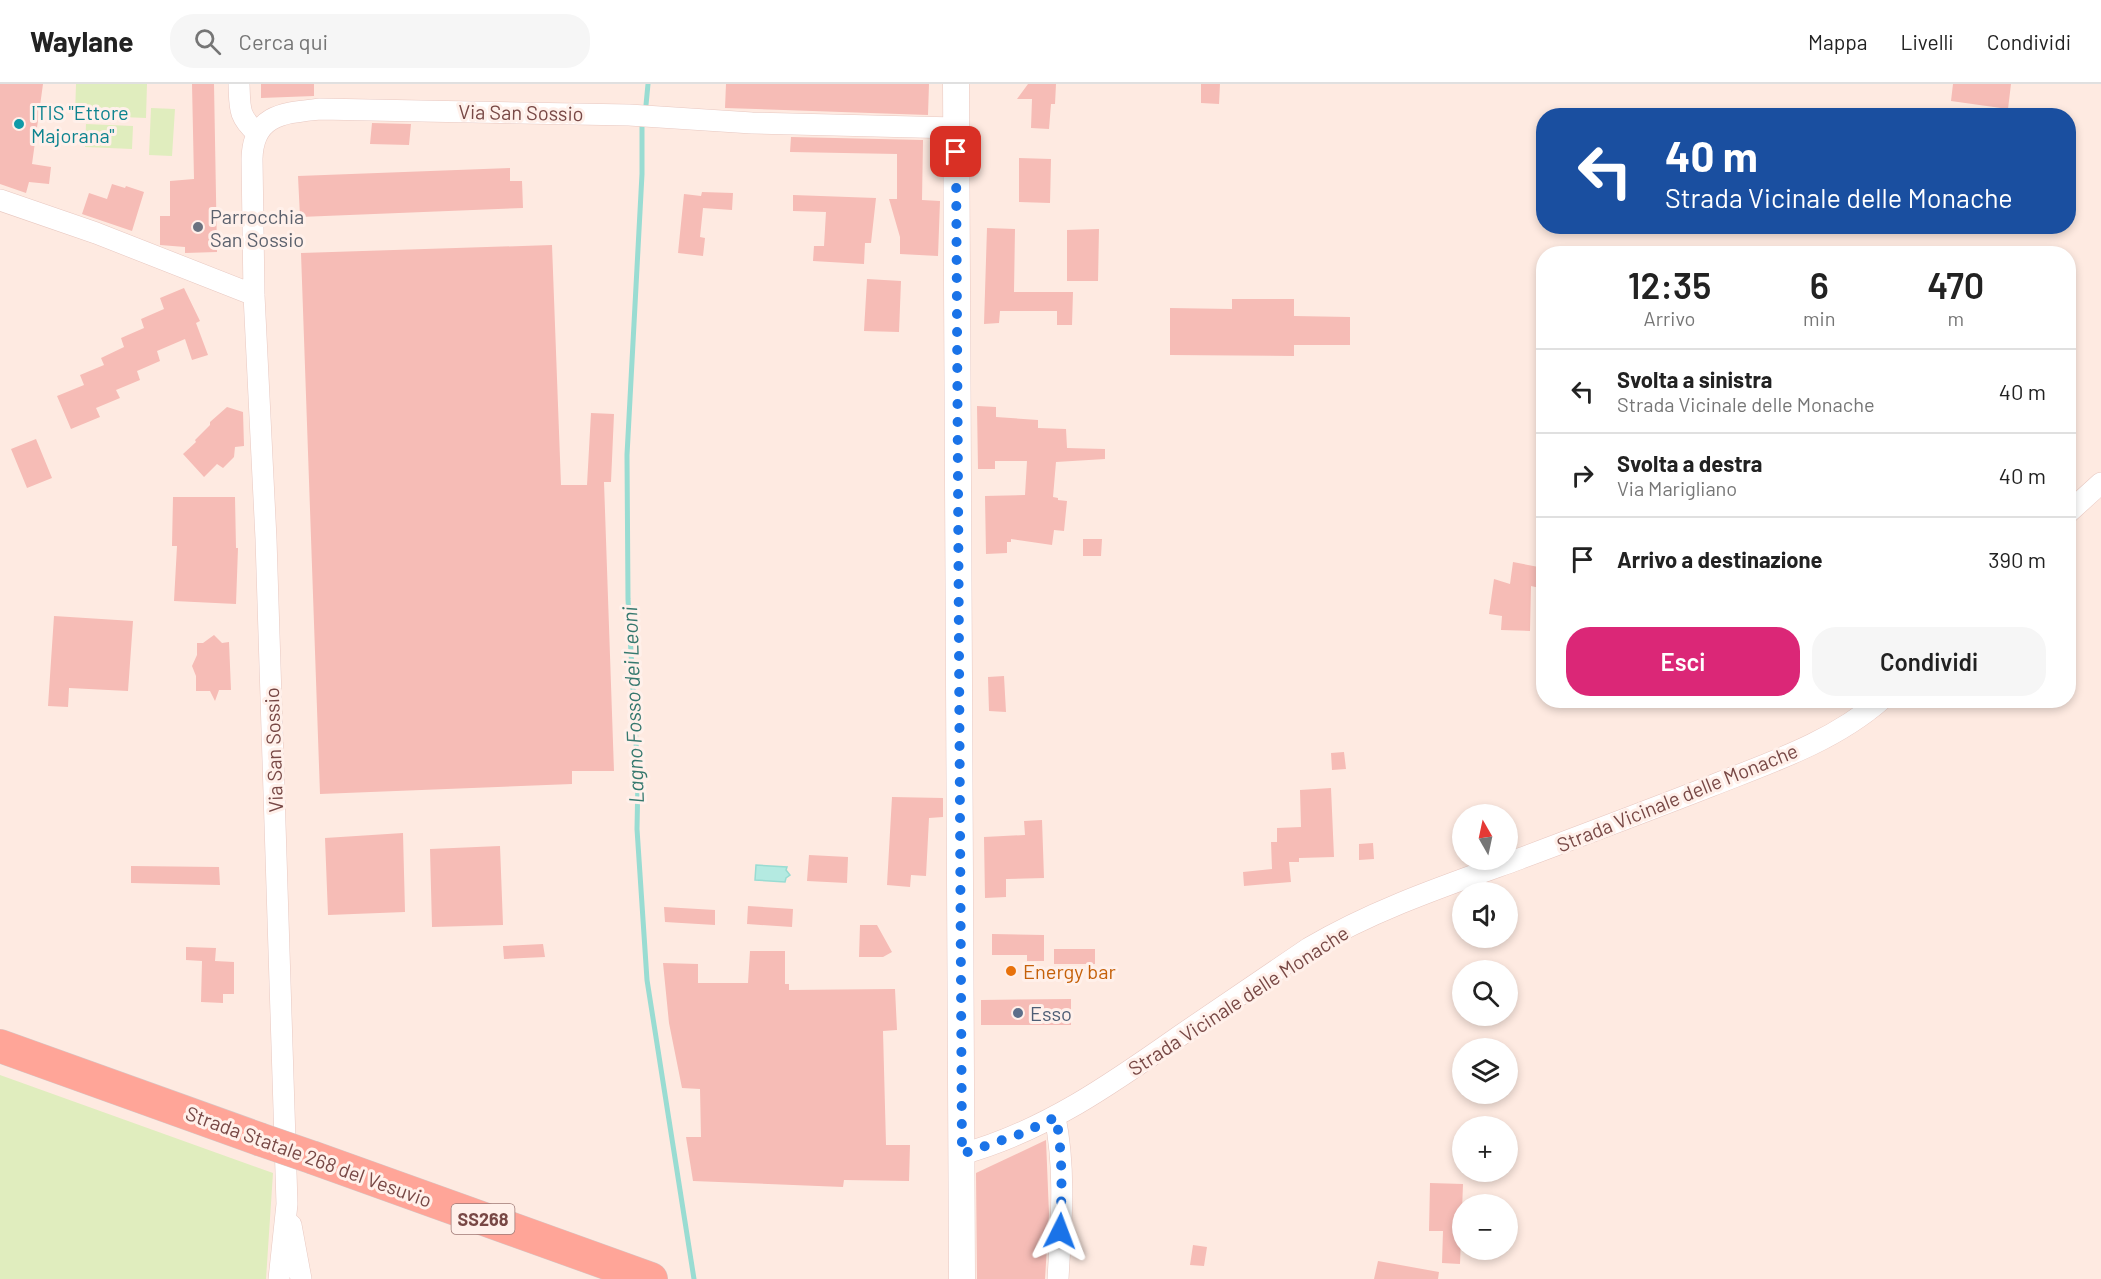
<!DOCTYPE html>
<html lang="it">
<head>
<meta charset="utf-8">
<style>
  body { margin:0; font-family:Barlow,sans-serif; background:#f6f6f6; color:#222; height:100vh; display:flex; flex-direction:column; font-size:22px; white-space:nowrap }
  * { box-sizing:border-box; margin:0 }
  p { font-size:20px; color:#767676 }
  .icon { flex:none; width:33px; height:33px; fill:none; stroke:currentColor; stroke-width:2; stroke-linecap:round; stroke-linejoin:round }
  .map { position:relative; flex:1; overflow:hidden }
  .sheet { position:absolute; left:1536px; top:162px; width:540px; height:462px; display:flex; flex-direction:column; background:#fff; border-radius:24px; box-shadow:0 3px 9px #0003 }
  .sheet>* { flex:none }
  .guide { position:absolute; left:1536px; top:24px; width:540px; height:126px; border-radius:24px; box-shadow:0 3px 9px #0003; background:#1a4fa0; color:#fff; overflow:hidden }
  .needle { width:39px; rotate:351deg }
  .controls { position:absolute; left:1452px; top:720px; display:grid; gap:12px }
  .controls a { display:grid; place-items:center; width:66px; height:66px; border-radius:50%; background:#fff; box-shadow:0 3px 9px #0003; font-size:30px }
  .pin { position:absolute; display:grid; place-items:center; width:51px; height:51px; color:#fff; margin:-26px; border-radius:12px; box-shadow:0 3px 9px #0006 }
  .me { position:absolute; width:66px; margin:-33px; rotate:3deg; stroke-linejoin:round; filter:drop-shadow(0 0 4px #0008) }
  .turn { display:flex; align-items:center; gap:21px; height:126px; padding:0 30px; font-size:27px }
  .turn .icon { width:78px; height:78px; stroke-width:2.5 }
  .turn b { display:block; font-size:42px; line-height:51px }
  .eta { display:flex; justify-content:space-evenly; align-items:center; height:102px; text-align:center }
  .eta b { font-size:36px; font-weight:600; line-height:42px }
  .cta { display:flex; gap:12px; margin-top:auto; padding:12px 30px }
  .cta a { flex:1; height:69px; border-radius:24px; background:#db2777; color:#fff; font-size:24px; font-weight:600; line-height:69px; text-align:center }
  .cta a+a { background:#f6f6f6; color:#222 }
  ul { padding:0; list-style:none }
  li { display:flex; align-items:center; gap:18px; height:84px; padding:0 30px; border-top:2px solid #e0e0e0 }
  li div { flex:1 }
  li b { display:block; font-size:22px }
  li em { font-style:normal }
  header { display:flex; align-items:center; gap:36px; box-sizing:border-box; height:84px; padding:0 30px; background:#fff; border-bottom:2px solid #e0e0e0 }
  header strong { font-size:28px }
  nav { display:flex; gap:33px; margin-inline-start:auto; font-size:21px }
  .search { width:420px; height:54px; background:#f6f6f6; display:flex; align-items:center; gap:15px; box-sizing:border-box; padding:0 21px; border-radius:24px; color:#767676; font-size:22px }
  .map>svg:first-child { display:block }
  .green { fill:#e0edbe }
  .water { fill:#b4eae1; stroke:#99dcd2; stroke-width:1.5 }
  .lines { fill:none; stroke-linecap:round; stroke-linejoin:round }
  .stream { stroke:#99dcd2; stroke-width:5 }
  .building { fill:#f6bcb6 }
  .minor-casing { stroke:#e8c8c1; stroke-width:22 }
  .tertiary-casing { stroke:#e8c8c1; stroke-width:27 }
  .trunk-casing { stroke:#d6c8c7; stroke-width:34 }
  .minor { stroke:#fff; stroke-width:21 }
  .tertiary { stroke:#fff; stroke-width:26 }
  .trunk { stroke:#ffa598; stroke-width:33 }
  .trunk-bridge-casing { stroke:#d6c8c7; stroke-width:34; stroke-linecap:butt }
  .trunk-bridge { stroke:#ffa598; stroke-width:33 }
  .route { stroke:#1a73e8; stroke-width:10; stroke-dasharray:0 18 }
  .culture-dot { fill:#0f9aa8; stroke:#fff0ea; stroke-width:2 }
  .worship-dot { fill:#6b7280; stroke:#fff0ea; stroke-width:2 }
  .food-dot { fill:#e8710a; stroke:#fff0ea; stroke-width:2 }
  .service-dot { fill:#5c6f8a; stroke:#fff0ea; stroke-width:2 }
  .labels { text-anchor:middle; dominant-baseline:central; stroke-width:6; stroke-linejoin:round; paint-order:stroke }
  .shield { fill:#fff0ea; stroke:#a07a76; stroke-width:1.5 }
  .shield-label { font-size:18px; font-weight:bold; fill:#784845 }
  .culture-label { font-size:20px; fill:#0d838f; stroke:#fff0ea; text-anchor:start }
  .street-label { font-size:20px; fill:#784845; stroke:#fff0ea }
  .worship-label { font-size:20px; fill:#5b616d; stroke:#fff0ea; text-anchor:start }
  .food-label { font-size:20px; fill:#c56008; stroke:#fff0ea; text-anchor:start }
  .service-label { font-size:20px; fill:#4e5e75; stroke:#fff0ea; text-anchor:start }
  .water-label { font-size:21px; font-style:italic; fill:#35786e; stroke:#fff0ea }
</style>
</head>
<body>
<header>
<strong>Waylane</strong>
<div class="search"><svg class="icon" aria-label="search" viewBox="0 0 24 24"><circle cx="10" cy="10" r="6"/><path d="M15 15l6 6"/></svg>Cerca qui</div>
<nav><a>Mappa</a><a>Livelli</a><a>Condividi</a></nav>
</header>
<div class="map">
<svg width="2101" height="1195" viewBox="0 0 2101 1195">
  <rect width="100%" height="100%" fill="#feeae1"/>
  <path class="green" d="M 76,0 L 147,0 L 146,34 L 75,31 Z
    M 151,24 L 175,25 L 172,72 L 149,71 Z
    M 86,40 L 133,42 L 132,65 L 85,63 Z
    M 0,991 L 273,1089 L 266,1195 L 0,1195 Z"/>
  <path class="water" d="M 756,781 L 787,783 L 786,786 L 790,791 L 786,794 L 785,798 L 755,796 Z"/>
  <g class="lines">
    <path class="stream" d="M 646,21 L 648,0
      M 642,43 L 642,90 L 627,371 L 628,515 L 638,693 L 637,745 L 647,896 L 694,1195"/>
  </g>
  <path class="building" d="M 0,0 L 43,0 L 32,80 L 51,83 L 49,100 L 29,98 L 26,109 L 0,100 Z
    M 192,0 L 214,0 L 217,168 L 185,169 L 185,163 L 160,161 L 160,132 L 170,132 L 170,97 L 194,95 Z
    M 261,0 L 314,0 L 314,12 L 261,14 Z
    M 726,0 L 929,0 L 928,31 L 725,24 Z
    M 1028,0 L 1056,0 L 1055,20 L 1051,20 L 1049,45 L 1031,44 L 1032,15 L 1017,15 Z
    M 1201,0 L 1220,0 L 1219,20 L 1201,19 Z
    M 1953,0 L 2011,0 L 2008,25 L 1951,17 Z
    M 372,39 L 411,40 L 409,61 L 370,60 Z
    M 791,53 L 923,56 L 922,116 L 940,117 L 938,172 L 900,170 L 900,153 L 889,115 L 897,115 L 897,70 L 790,68 Z
    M 1019,74 L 1051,75 L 1050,119 L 1019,118 Z
    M 510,84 L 510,97 L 522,97 L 523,124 L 300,133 L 298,92 Z
    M 112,100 L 125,104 L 126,102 L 144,108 L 132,147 L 82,130 L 89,109 L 107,115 Z
    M 702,108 L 733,109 L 732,126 L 703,124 L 700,153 L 705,154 L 703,172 L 678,169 L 684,110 L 701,112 Z
    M 793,111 L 876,114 L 871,159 L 865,159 L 864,180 L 813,177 L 814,162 L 824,162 L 826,128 L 793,127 Z
    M 987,144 L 1015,145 L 1014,208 L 1073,208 L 1072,241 L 1057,241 L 1057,227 L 1000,227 L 999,239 L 984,240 Z
    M 1099,145 L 1098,197 L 1067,197 L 1067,146 Z
    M 552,161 L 561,401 L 587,401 L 591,329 L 614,330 L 611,398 L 604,398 L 614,687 L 572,687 L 572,700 L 320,710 L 301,169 Z
    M 867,195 L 901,197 L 899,248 L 864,247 Z
    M 184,204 L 200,237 L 196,239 L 208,271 L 192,276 L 185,255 L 157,267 L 160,277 L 137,287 L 140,296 L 116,306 L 120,314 L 96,324 L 100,333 L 71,345 L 57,312 L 84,301 L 80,291 L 104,281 L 101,274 L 124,263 L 121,254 L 144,244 L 141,235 L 164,225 L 160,214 Z
    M 1232,215 L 1294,215 L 1294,232 L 1350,233 L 1350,261 L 1294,261 L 1294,272 L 1170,271 L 1170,224 L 1232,225 Z
    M 977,322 L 996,323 L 996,333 L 1038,336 L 1038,344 L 1066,345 L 1067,364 L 1105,365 L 1105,375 L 1056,378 L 1053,413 L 1058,414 L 1058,416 L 1067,417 L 1064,447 L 1054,446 L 1052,461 L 1011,455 L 1011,458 L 1007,458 L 1007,469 L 986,470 L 985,412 L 1025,411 L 1027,377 L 995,377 L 995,385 L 978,385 Z
    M 227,323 L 243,328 L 244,362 L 235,363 L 234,373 L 223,384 L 217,380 L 204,393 L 183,370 L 196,358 L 195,356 L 210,341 L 210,338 Z
    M 36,355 L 52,394 L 27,404 L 11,365 Z
    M 173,413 L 235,413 L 236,464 L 238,464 L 236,520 L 174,517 L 177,462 L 172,462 Z
    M 1083,455 L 1102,455 L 1101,472 L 1083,472 Z
    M 1513,478 L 1544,484 L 1544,505 L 1531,502 L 1530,547 L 1501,546 L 1502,532 L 1489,530 L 1494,495 L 1510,500 Z
    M 54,532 L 133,537 L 128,607 L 69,604 L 68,623 L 48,622 Z
    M 214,551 L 222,559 L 229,558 L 231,606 L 219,606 L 215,617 L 210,607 L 196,607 L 196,592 L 192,582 L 197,571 L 197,559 L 203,559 Z
    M 1004,592 L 1006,628 L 989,627 L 988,593 Z
    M 1344,668 L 1346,685 L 1332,686 L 1331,669 Z
    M 1331,704 L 1334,773 L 1299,774 L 1299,778 L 1289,778 L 1291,798 L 1244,802 L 1243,788 L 1272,785 L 1271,758 L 1277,758 L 1277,744 L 1301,743 L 1300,706 Z
    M 892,713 L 943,714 L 943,733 L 929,734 L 926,792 L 911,791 L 910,803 L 887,801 Z
    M 1042,736 L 1044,794 L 1006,795 L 1006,813 L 985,814 L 984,753 L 1025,751 L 1024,737 Z
    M 403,749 L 405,828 L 328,831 L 325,754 Z
    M 1373,759 L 1374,775 L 1359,776 L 1359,760 Z
    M 500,762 L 503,841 L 432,843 L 430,765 Z
    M 809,771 L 848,773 L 847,799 L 807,797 Z
    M 131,782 L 219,783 L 220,801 L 131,799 Z
    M 748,822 L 793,825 L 792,843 L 747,840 Z
    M 664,823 L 715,826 L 715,841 L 665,838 Z
    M 860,841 L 877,841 L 892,868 L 883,873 L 859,873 Z
    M 992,850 L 1044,851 L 1044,877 L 1027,877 L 1027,871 L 992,871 Z
    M 543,860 L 545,873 L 504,875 L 503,862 Z
    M 186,863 L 216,864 L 215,877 L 234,878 L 234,910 L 223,910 L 223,919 L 201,918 L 202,877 L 186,876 Z
    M 1054,865 L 1095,865 L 1095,880 L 1054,880 Z
    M 750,867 L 785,867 L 785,900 L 789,900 L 789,906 L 895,905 L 897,946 L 883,947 L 886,1061 L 910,1061 L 909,1097 L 844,1096 L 843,1103 L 693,1097 L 686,1053 L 701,1053 L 700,1005 L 682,1004 L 669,939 L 663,879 L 698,880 L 698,899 L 748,899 Z
    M 1071,915 L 1071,941 L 981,941 L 981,916 Z
    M 1046,1056 L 1049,1130 L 1045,1195 L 977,1195 L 976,1089 Z
    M 1430,1099 L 1463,1100 L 1460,1180 L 1442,1179 L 1443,1147 L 1429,1147 Z
    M 1193,1161 L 1207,1163 L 1204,1182 L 1190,1181 Z
    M 1378,1177 L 1439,1188 L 1438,1195 L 1374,1195 Z"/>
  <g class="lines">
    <defs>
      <path id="minor" d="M 239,0 C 240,24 238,32 257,49
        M 0,116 L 96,149 L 254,211
        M 2068,429 L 2101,399
        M 1055,1033 C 1066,1087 1061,1141 1058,1195
        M 962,1070 C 1043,1048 1113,999 1181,951 C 1224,922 1267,893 1309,864 C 1375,825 1447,801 1519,775 C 1583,751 1647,727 1711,702 C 1769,679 1833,658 1881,616
        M 291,1141 L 301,1195
        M 279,1195 L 287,1120 L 266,455 L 254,211 L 252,75 C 253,30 284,29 320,25 L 629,31 L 752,39 L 956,44"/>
      <path id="tertiary" d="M 956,0 L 962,1195"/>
      <path id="trunk" d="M 0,962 L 259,1055
        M 314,1074 L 651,1195"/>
    </defs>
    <use href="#minor" class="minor-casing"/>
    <use href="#tertiary" class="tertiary-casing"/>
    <use href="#trunk" class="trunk-casing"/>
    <use href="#minor" class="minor"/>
    <use href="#tertiary" class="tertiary"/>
    <use href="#trunk" class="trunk"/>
    <defs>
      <path id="trunk-bridge" d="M 259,1055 L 314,1074"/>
    </defs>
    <use href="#trunk-bridge" class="trunk-bridge-casing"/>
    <use href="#trunk-bridge" class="trunk-bridge"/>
  </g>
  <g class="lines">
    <path class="route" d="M 956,68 L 962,1070 L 1023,1049 L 1056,1033 C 1063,1072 1062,1108 1060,1147"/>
  </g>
  <circle class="culture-dot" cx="19" cy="40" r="6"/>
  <circle class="worship-dot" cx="198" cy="143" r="6"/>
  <circle class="food-dot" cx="1011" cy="887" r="6"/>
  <circle class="service-dot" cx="1018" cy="929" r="6"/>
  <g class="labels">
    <rect class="shield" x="451.5" y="1120" width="63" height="30" rx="4.5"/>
    <g class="shield-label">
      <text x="483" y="1135">SS268</text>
    </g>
    <g class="culture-label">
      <text x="31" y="28">ITIS "Ettore<tspan x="31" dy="23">Majorana"</tspan></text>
    </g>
    <g class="street-label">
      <text transform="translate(521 28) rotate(1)">Via San Sossio</text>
      <text transform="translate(273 666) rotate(-92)">Via San Sossio</text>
      <text transform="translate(1677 713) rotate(-22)">Strada Vicinale delle Monache</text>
      <text transform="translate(1238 916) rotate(-33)">Strada Vicinale delle Monache</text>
      <text transform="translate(309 1072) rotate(20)">Strada Statale 268 del Vesuvio</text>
    </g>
    <g class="worship-label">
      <text x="210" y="132">Parrocchia<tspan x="210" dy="23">San Sossio</tspan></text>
    </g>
    <g class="food-label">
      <text x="1023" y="887">Energy bar</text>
    </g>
    <g class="service-label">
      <text x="1030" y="929">Esso</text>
    </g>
    <g class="water-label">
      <text transform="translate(632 621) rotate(-92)">Lagno Fosso dei Leoni</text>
    </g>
  </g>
</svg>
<div class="controls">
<a><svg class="needle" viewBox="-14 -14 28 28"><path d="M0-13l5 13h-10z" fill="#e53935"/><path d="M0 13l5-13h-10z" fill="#767676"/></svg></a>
<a><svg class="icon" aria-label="sound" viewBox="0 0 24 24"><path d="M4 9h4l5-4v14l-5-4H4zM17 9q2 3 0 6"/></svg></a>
<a><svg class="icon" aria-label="search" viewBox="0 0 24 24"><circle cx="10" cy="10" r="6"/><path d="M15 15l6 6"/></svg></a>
<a><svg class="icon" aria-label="layers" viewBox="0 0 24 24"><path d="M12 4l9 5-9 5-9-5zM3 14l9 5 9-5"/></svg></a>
<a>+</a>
<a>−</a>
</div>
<div class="pin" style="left:956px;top:68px;background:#d93025"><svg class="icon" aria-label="arrive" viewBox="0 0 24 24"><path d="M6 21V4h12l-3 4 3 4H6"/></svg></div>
<svg class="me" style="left:1060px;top:1147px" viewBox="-20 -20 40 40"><path d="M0-17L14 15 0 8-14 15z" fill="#1a73e8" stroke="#fff" stroke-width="4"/></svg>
<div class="guide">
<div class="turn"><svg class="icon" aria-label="left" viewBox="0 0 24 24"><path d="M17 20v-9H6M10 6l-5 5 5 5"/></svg><div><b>40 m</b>Strada Vicinale delle Monache</div></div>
</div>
<section class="sheet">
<div class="eta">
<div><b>12:35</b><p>Arrivo</p></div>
<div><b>6</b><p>min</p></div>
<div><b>470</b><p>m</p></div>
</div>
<ul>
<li><svg class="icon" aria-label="left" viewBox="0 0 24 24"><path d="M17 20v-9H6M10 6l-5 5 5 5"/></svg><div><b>Svolta a sinistra</b><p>Strada Vicinale delle Monache</p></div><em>40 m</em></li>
<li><svg class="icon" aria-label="right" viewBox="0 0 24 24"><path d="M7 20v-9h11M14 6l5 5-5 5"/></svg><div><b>Svolta a destra</b><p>Via Marigliano</p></div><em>40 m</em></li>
<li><svg class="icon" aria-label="arrive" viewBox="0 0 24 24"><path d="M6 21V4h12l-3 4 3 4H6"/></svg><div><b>Arrivo a destinazione</b></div><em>390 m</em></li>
</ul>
<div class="cta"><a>Esci</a><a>Condividi</a></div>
</section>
</div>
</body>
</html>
